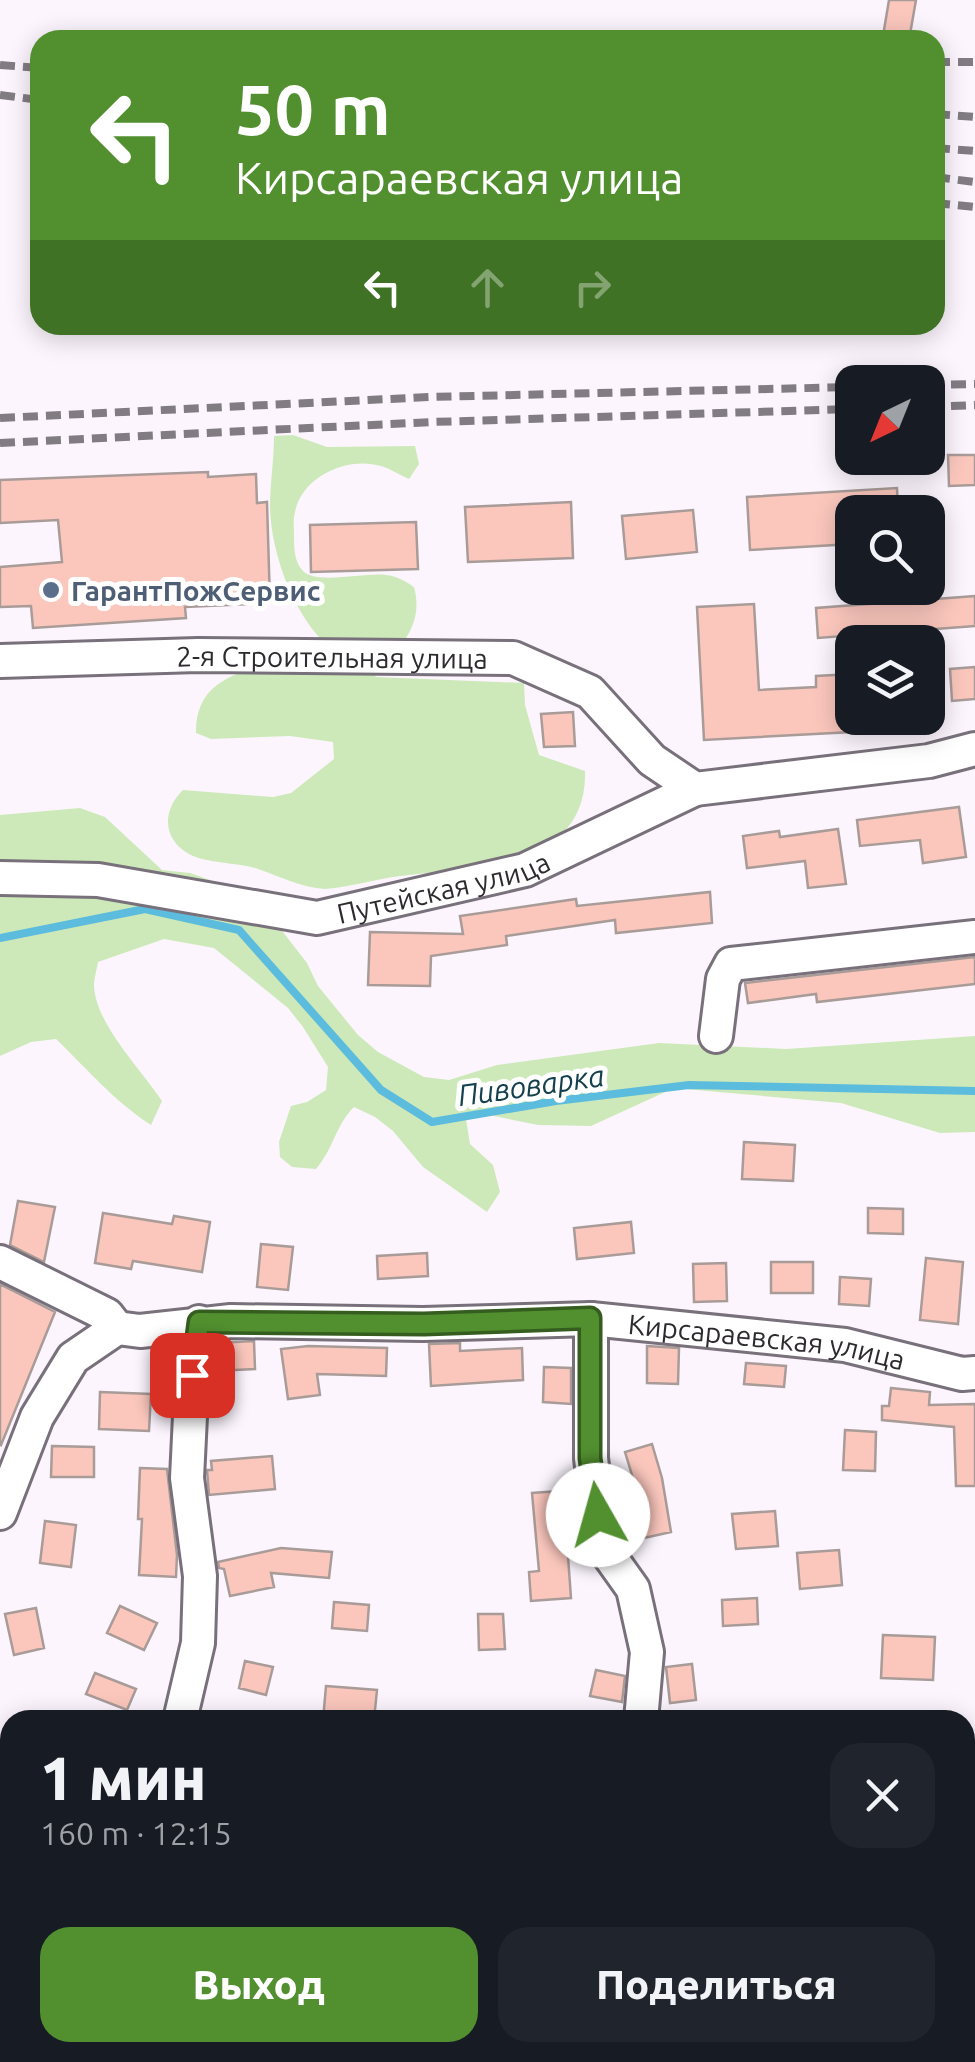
<!DOCTYPE html>
<html lang="ru">
<head>
<meta charset="utf-8">
<style>
  body { margin:0; font-family:Ubuntu,sans-serif; background:#20242c; color:#f1f3f6; height:100vh; display:flex; flex-direction:column; font-size:38px; white-space:nowrap }
  * { box-sizing:border-box; margin:0 }
  p { font-size:32px; color:#9ea1a6 }
  .icon { flex:none; width:55px; height:55px; fill:none; stroke:currentColor; stroke-width:2; stroke-linecap:round; stroke-linejoin:round }
  .map { position:relative; flex:1; overflow:hidden }
  .sheet { position:absolute; left:0px; top:1710px; width:975px; height:352px; display:flex; flex-direction:column; background:#171b24; border-radius:30px 30px 0 0; box-shadow:0 5px 25px #0003 }
  .sheet>* { flex:none }
  .top-card { position:absolute; left:30px; top:30px; width:915px; height:305px; border-radius:30px; box-shadow:0 5px 25px #0003; background:#518f2f; color:#fff; overflow:hidden }
  .needle { width:65px; rotate:223deg }
  .fabs { position:absolute; left:835px; top:365px; display:grid; gap:20px }
  .fabs a { display:grid; place-items:center; width:110px; height:110px; border-radius:20px; background:#171b24; box-shadow:0 5px 25px #0003; font-size:50px }
  .pin { position:absolute; display:grid; place-items:center; width:85px; height:85px; color:#fff; margin:-42px; border-radius:20px; box-shadow:0 5px 15px #0006 }
  .me { position:absolute; width:110px; margin:-55px; rotate:353deg; stroke-linejoin:round; filter:drop-shadow(0 0 8px #0008) }
  .turn { display:flex; align-items:center; gap:35px; height:210px; padding:0 40px; font-size:45px }
  .turn .icon { width:130px; height:130px; stroke-width:2.5 }
  .turn b { display:block; font-size:70px; line-height:85px }
  .lanes { display:flex; align-items:center; height:95px; padding:0 40px; background:#0003; justify-content:center; gap:50px; direction:ltr }
  .lanes .off { opacity:.35 }
  .round { display:grid; place-items:center; flex:none; width:105px; height:105px; border-radius:30px; background:#20242c }
  .headline { display:flex; align-items:center; justify-content:space-between; height:170px; padding:0 40px }
  h1 { font-size:60px; font-weight:800; line-height:75px }
  .action { display:flex; gap:20px; margin-top:auto; padding:20px 40px }
  .action a { flex:1; height:115px; border-radius:30px; background:#518f2f; color:#fff; font-size:40px; font-weight:800; line-height:115px; text-align:center }
  .action a+a { background:#20242c; color:#f1f3f6 }
  .map>svg:first-child { display:block }
  .green { fill:#cee9b9 }
  .lines { fill:none; stroke-linecap:round; stroke-linejoin:round }
  .stream { stroke:#5bbcdd; stroke-width:8 }
  .building { fill:#fbc7bd; stroke:#a99b98; stroke-width:2.5 }
  .minor-casing { stroke:#78707a; stroke-width:38 }
  .minor { stroke:#fff; stroke-width:32 }
  .rail { stroke:#807c82; stroke-width:8; stroke-dasharray:15 8; stroke-linecap:butt }
  .route-casing { stroke:#355d1f; stroke-width:25 }
  .route { stroke:#518f2f; stroke-width:18 }
  .service-dot { fill:#5c6f8a; stroke:#fff; stroke-width:4 }
  .labels { text-anchor:middle; dominant-baseline:central; stroke-width:10; stroke-linejoin:round; paint-order:stroke }
  .service-label { font-size:28px; font-weight:bold; fill:#4e5e75; stroke:#fff; text-anchor:start }
  .street-label { font-size:28px; fill:#2e2b2f; stroke:#fff }
  .water-label { font-size:30px; font-style:italic; fill:#15414f; stroke:#fff }
</style>
</head>
<body>
<div class="map">
<svg width="975" height="2062" viewBox="0 0 975 2062">
  <rect width="100%" height="100%" fill="#fcf5fe"/>
  <path class="green" d="M 293,435 L 327,447 L 415,446 L 419,464 L 409,479 C 400,475 391,469 381,466 C 348,456 302,476 295,512 C 293,519 294,528 294,535 C 294,547 294,562 303,571 C 316,585 367,572 386,575 C 397,576 405,581 414,587 C 425,627 397,649 375,677 L 524,683 L 525,705 L 539,755 L 585,771 C 588,870 470,867 401,876 C 375,879 351,887 325,889 C 300,887 281,877 258,869 C 237,862 208,864 189,854 C 161,838 163,809 183,790 L 273,797 L 291,793 L 334,759 L 333,742 L 290,736 L 211,739 L 196,733 C 195,659 281,671 330,648 C 294,617 271,554 270,507 C 270,483 274,460 274,436 Z
    M 80,808 L 105,817 L 162,870 L 190,873 L 239,890 L 276,923 L 307,963 L 318,986 L 358,1035 L 378,1052 L 424,1077 L 449,1080 L 497,1065 L 659,1043 L 786,1049 L 975,1036 L 975,1132 L 940,1133 L 841,1103 L 674,1088 L 591,1126 L 538,1125 L 489,1115 L 466,1119 L 470,1144 L 493,1165 L 500,1192 L 487,1212 L 423,1167 L 393,1131 L 375,1117 L 354,1107 C 335,1126 334,1148 316,1169 L 292,1167 L 280,1157 L 279,1142 L 291,1106 L 307,1102 L 326,1090 L 328,1067 L 303,1027 L 288,1008 L 214,948 L 164,939 L 98,962 C 97,969 94,978 94,986 C 96,1025 142,1070 162,1101 L 151,1125 C 114,1101 88,1070 56,1039 L 31,1042 L 0,1056 L 0,815 Z"/>
  <g class="lines">
    <path class="stream" d="M 0,938 L 145,909 L 239,930 L 381,1090 L 432,1122 L 556,1101 L 689,1085 L 975,1091"/>
  </g>
  <path class="building" d="M 889,0 L 916,0 L 909,40 L 883,36 Z
    M 948,455 L 975,455 L 975,485 L 949,486 Z
    M 208,472 L 208,477 L 256,474 L 257,503 L 267,502 L 270,603 L 185,607 L 186,618 L 33,628 L 31,606 L 0,607 L 0,567 L 62,562 L 58,520 L 0,523 L 0,480 Z
    M 897,488 L 898,512 L 852,512 L 852,544 L 750,550 L 747,497 Z
    M 571,502 L 573,558 L 468,562 L 465,507 Z
    M 693,510 L 697,552 L 626,559 L 622,516 Z
    M 416,522 L 418,569 L 311,572 L 310,525 Z
    M 975,596 L 975,626 L 818,638 L 816,608 Z
    M 754,604 L 759,690 L 816,687 L 816,676 L 852,674 L 852,732 L 704,740 L 697,607 Z
    M 975,667 L 975,699 L 952,701 L 950,669 Z
    M 573,712 L 575,746 L 544,747 L 541,714 Z
    M 959,807 L 966,857 L 923,863 L 920,840 L 860,846 L 857,820 Z
    M 838,829 L 846,884 L 808,888 L 805,861 L 747,868 L 743,836 L 779,831 L 780,837 Z
    M 710,892 L 712,923 L 616,933 L 615,920 L 506,936 L 507,945 L 431,956 L 430,986 L 368,985 L 370,932 L 463,934 L 460,916 L 576,899 L 577,906 Z
    M 975,957 L 975,984 L 817,1002 L 816,994 L 748,1003 L 745,983 Z
    M 744,1142 L 795,1145 L 793,1181 L 742,1179 Z
    M 18,1201 L 55,1207 L 44,1262 L 10,1245 Z
    M 868,1208 L 903,1209 L 903,1234 L 868,1233 Z
    M 103,1213 L 172,1224 L 174,1216 L 210,1222 L 202,1272 L 133,1261 L 131,1269 L 95,1263 Z
    M 631,1222 L 634,1253 L 577,1259 L 574,1228 Z
    M 261,1244 L 293,1247 L 288,1290 L 257,1287 Z
    M 427,1253 L 428,1276 L 378,1279 L 377,1256 Z
    M 926,1258 L 963,1262 L 958,1324 L 920,1320 Z
    M 771,1262 L 813,1262 L 813,1293 L 771,1293 Z
    M 726,1263 L 727,1301 L 694,1302 L 693,1264 Z
    M 840,1277 L 871,1279 L 869,1306 L 839,1304 Z
    M 0,1284 L 55,1312 L 1,1445 L 0,1444 Z
    M 254,1341 L 255,1369 L 215,1371 L 216,1343 Z
    M 460,1343 L 460,1351 L 522,1348 L 523,1380 L 431,1386 L 429,1344 Z
    M 308,1346 L 387,1348 L 386,1376 L 317,1374 L 320,1395 L 288,1399 L 281,1349 Z
    M 647,1346 L 679,1348 L 678,1384 L 647,1383 Z
    M 746,1363 L 786,1366 L 784,1387 L 744,1384 Z
    M 544,1367 L 571,1368 L 571,1404 L 543,1402 Z
    M 891,1388 L 930,1392 L 929,1405 L 975,1404 L 975,1486 L 956,1486 L 954,1427 L 882,1420 L 882,1406 L 889,1406 Z
    M 100,1392 L 151,1394 L 149,1431 L 99,1429 Z
    M 845,1430 L 876,1432 L 875,1471 L 843,1470 Z
    M 652,1444 L 662,1478 L 671,1532 L 626,1542 L 621,1519 L 644,1514 L 625,1452 Z
    M 52,1446 L 94,1447 L 94,1477 L 51,1477 Z
    M 272,1456 L 275,1489 L 209,1495 L 207,1470 L 212,1470 L 211,1461 Z
    M 140,1468 L 167,1469 L 177,1555 L 176,1577 L 139,1575 L 142,1519 L 138,1519 Z
    M 573,1490 L 577,1541 L 567,1542 L 571,1598 L 531,1601 L 529,1572 L 539,1571 L 532,1493 Z
    M 775,1511 L 778,1546 L 736,1549 L 732,1514 Z
    M 45,1521 L 76,1525 L 71,1567 L 40,1563 Z
    M 281,1548 L 332,1552 L 329,1578 L 271,1573 L 274,1587 L 230,1596 L 224,1569 L 219,1568 L 218,1562 Z
    M 839,1550 L 842,1585 L 800,1589 L 797,1553 Z
    M 757,1598 L 758,1624 L 723,1626 L 722,1600 Z
    M 334,1602 L 369,1605 L 367,1631 L 332,1628 Z
    M 120,1606 L 157,1623 L 144,1650 L 107,1633 Z
    M 36,1608 L 44,1648 L 14,1655 L 5,1614 Z
    M 478,1614 L 503,1614 L 505,1649 L 479,1650 Z
    M 883,1635 L 935,1637 L 933,1680 L 881,1678 Z
    M 245,1661 L 273,1667 L 266,1695 L 239,1688 Z
    M 692,1664 L 696,1700 L 670,1703 L 666,1667 Z
    M 596,1670 L 625,1676 L 622,1702 L 590,1696 Z
    M 95,1673 L 136,1689 L 127,1710 L 86,1694 Z
    M 326,1686 L 377,1690 L 374,1720 L 323,1720 Z"/>
  <g class="lines">
    <defs>
      <g id="minor">
        <path id="s1" d="M 0,661 L 198,655 L 513,658 L 590,692 L 652,760 L 695,789 L 929,761 L 975,749"/>
        <path id="s2" d="M 0,878 L 98,880 L 317,918 L 525,870 L 695,789"/>
        <path d="M 716,1036 L 723,979 L 731,964 L 975,937"/>
        <path d="M 0,1262 L 107,1315 L 117,1328 L 73,1358 L 37,1417 L 0,1513"/>
        <path d="M 591,1319 L 591,1458 L 601,1544 L 633,1589 L 647,1652 L 641,1720"/>
        <path id="s3" d="M 117,1328 L 140,1331 L 231,1321 L 423,1324 L 591,1319 L 845,1345 L 962,1374 L 975,1373"/>
        <path d="M 180,1720 L 198,1643 L 200,1576 L 187,1478 L 192,1375 L 199,1322"/>
        <path d="M 965,1895 L 975,1895"/>
        <path d="M 0,1999 L 10,2023"/>
        <path d="M 14,2052 L 15,2062"/>
        <path d="M 463,2052 L 616,2062"/>
      </g>
    </defs>
    <use href="#minor" class="minor-casing"/>
    <use href="#minor" class="minor"/>
    <path class="rail" d="M 935,62 L 975,62
      M 0,65 L 40,68
      M 0,95 L 40,100
      M 935,114 L 975,117
      M 935,148 L 975,151
      M 935,177 L 975,182
      M 935,203 L 975,207
      M 928,385 L 975,384
      M 928,407 L 975,405
      M 0,418 L 429,397 L 852,387
      M 0,443 L 432,422 L 852,409"/>
  </g>
  <g class="lines">
    <defs>
      <path id="route" d="M 192,1375 L 199,1322 L 424,1324 L 590,1318 L 590,1458 L 598,1515"/>
    </defs>
    <use href="#route" class="route-casing"/>
    <use href="#route" class="route"/>
  </g>
  <circle class="service-dot" cx="51" cy="590" r="10"/>
  <g class="labels">
    <g class="service-label">
      <text x="71" y="590">ГарантПожСервис</text>
    </g>
    <g class="street-label">
      <text stroke="none"><textPath href="#s1" startOffset="332">2-я Строительная улица</textPath></text>
      <text stroke="none"><textPath href="#s2" startOffset="450">Путейская улица</textPath></text>
      <text stroke="none"><textPath href="#s3" startOffset="652">Кирсараевская улица</textPath></text>
    </g>
    <g class="water-label">
      <text transform="translate(531 1085) rotate(-8)">Пивоварка</text>
    </g>
  </g>
</svg>
<div class="fabs">
<a><svg class="needle" viewBox="-14 -14 28 28"><path d="M0-13l5 13h-10z" fill="#e53935"/><path d="M0 13l5-13h-10z" fill="#9ea1a6"/></svg></a>
<a><svg class="icon" aria-label="search" viewBox="0 0 24 24"><circle cx="10" cy="10" r="6"/><path d="M15 15l6 6"/></svg></a>
<a><svg class="icon" aria-label="layers" viewBox="0 0 24 24"><path d="M12 4l9 5-9 5-9-5zM3 14l9 5 9-5"/></svg></a>
</div>
<div class="pin" style="left:192px;top:1375px;background:#d93025"><svg class="icon" aria-label="arrive" viewBox="0 0 24 24"><path d="M6 21V4h12l-3 4 3 4H6"/></svg></div>
<svg class="me" style="left:598px;top:1515px" viewBox="-20 -20 40 40"><circle r="19" fill="#fff"/><path d="M0-13L10 11 0 6-10 11z" fill="#518f2f"/></svg>
<div class="top-card">
<div class="turn"><svg class="icon" aria-label="left" viewBox="0 0 24 24"><path d="M17 20v-9H6M10 6l-5 5 5 5"/></svg><div><b>50 m</b>Кирсараевская улица</div></div>
<div class="lanes"><svg class="icon" aria-label="left" viewBox="0 0 24 24"><path d="M17 20v-9H6M10 6l-5 5 5 5"/></svg><svg class="icon off" aria-label="ahead" viewBox="0 0 24 24"><path d="M12 20V5M6 11l6-6 6 6"/></svg><svg class="icon off" aria-label="right" viewBox="0 0 24 24"><path d="M7 20v-9h11M14 6l5 5-5 5"/></svg></div>
</div>
<section class="sheet">
<div class="headline"><div><h1>1 мин</h1><p>160 m · 12:15</p></div><a class="round"><svg class="icon" aria-label="close" viewBox="0 0 24 24"><path d="M6 6l12 12M18 6L6 18"/></svg></a></div>
<div class="action"><a>Выход</a><a>Поделиться</a></div>
</section>
</div>
</body>
</html>
